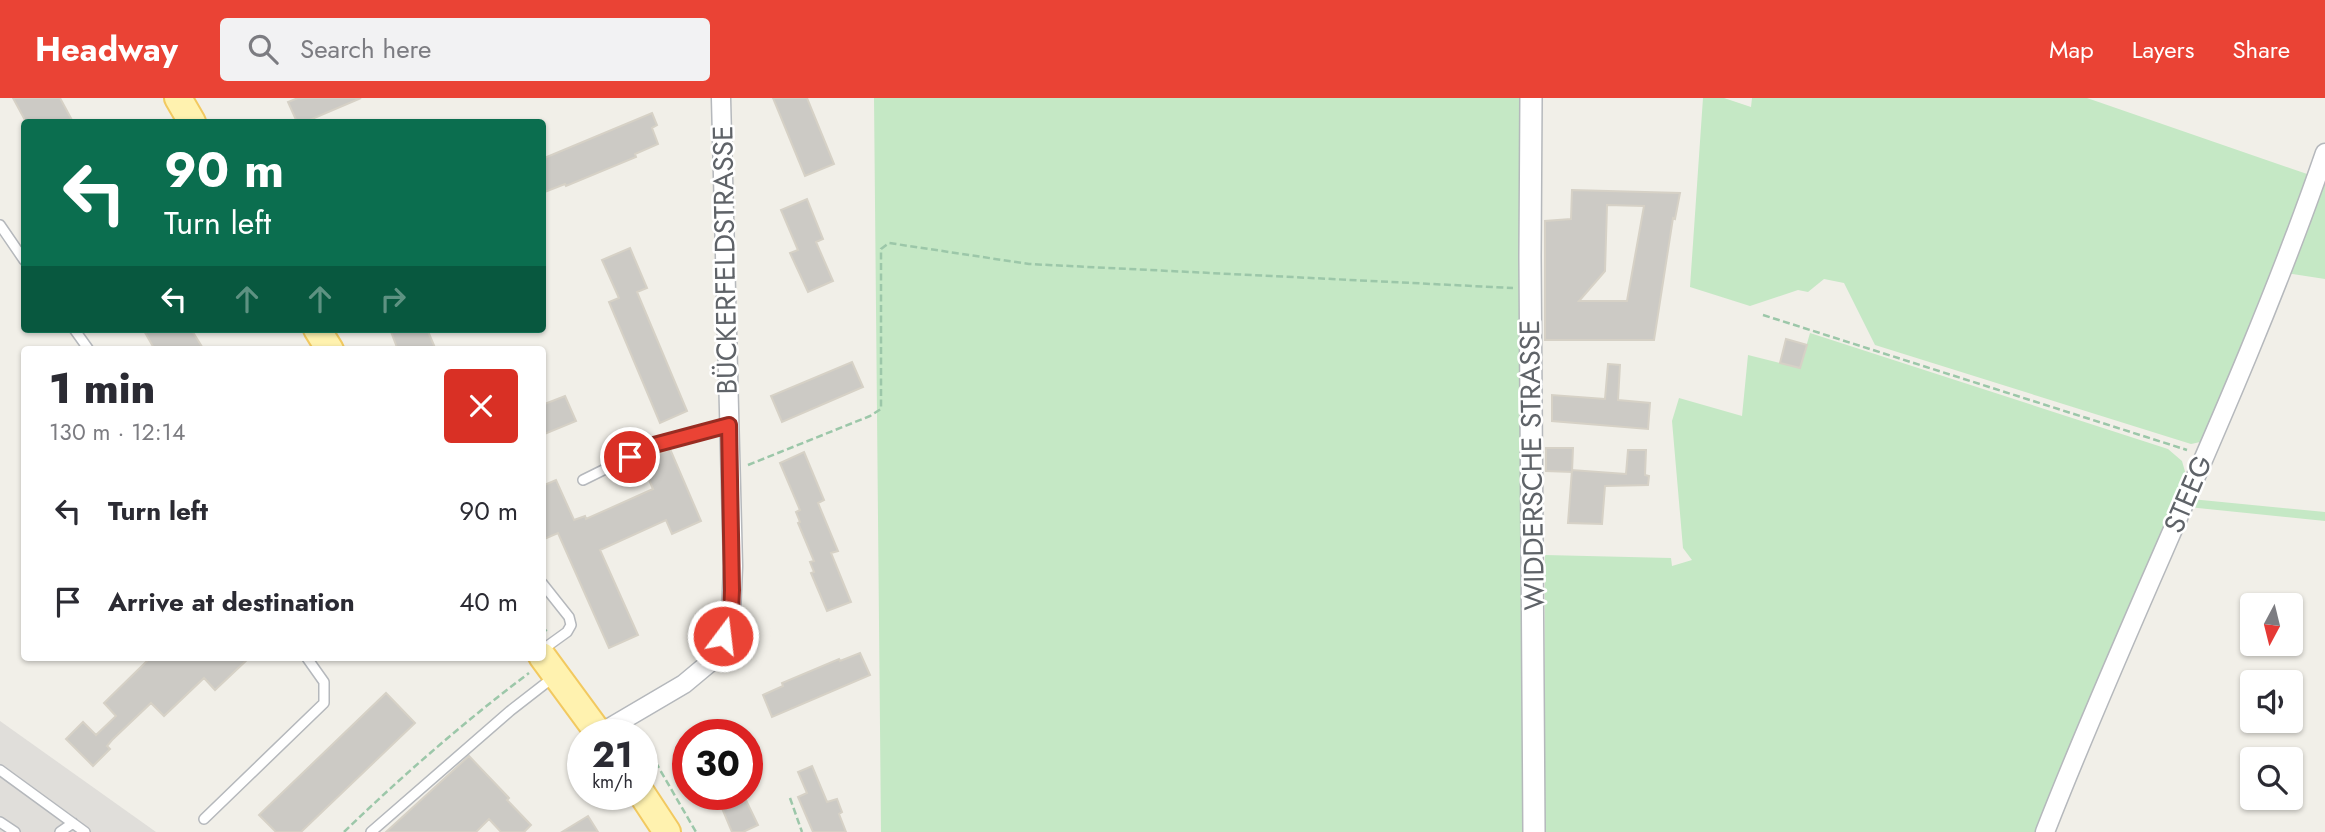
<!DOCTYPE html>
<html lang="en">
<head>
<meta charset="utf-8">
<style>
  body { margin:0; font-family:Jost,sans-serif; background:#f2f2f3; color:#2b2b33; height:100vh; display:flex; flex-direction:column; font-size:26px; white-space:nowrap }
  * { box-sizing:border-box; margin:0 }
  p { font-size:23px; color:#7c7c81 }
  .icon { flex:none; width:38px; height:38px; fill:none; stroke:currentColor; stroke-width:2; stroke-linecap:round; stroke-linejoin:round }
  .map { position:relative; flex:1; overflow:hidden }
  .panel { position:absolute; left:21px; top:248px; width:525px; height:315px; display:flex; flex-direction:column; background:#fff; border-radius:7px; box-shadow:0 2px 5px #0004 }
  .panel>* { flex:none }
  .top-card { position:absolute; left:21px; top:21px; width:525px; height:214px; border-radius:7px; box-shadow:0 2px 5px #0004; background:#0b6e4f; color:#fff; overflow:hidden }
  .needle { width:46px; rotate:187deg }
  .buttons { position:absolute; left:2240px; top:495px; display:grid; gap:14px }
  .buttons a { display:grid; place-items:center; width:63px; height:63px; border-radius:7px; background:#fff; box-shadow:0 2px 5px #0004; font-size:35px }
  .speed { position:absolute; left:567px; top:621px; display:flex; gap:14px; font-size:35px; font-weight:700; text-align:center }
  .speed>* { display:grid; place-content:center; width:91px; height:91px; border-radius:50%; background:#fff; box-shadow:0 2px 5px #0004; line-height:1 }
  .speed small { font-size:18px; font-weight:400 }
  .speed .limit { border:10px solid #d22; background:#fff; color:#111 }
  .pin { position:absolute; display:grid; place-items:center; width:60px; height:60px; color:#fff; margin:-30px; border:4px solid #fff; border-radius:50%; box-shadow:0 2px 7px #0007 }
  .me { position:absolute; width:77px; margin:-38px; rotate:15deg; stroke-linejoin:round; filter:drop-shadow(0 0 5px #0008) }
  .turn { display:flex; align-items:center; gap:24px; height:147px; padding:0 28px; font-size:32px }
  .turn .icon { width:91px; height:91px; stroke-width:2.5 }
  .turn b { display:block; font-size:49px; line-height:60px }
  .lanes { display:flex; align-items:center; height:66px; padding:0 28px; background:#0003; justify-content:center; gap:35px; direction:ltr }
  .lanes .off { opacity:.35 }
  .round { display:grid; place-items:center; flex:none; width:74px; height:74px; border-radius:7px; background:#f2f2f3 }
  .summary { display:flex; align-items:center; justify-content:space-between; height:119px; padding:0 28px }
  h1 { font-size:42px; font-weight:800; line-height:52px }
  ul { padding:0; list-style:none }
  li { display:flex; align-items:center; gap:21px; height:91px; padding:0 28px }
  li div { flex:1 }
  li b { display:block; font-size:26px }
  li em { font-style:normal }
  header { display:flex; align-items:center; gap:42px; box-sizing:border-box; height:98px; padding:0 35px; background:#ea4335; color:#fff }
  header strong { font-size:33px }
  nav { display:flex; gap:38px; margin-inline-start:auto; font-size:24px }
  .search { width:490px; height:63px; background:#f2f2f3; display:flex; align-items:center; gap:18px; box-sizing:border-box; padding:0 24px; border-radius:7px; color:#7c7c81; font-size:26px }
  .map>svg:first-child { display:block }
  .industrial { fill:#e0deda }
  .green { fill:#c5e8c5 }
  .building { fill:#cccac5; stroke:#d6d1c6; stroke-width:2; fill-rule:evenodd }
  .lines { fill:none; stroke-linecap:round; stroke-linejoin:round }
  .service-casing { stroke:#b5b8bc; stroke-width:12 }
  .minor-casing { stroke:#b5b8bc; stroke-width:21 }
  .tertiary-casing { stroke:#b5b8bc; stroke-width:24 }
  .primary-casing { stroke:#f2c960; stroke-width:30 }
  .path { stroke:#9cc7a9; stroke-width:2.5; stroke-dasharray:7 3.5; stroke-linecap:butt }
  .service { stroke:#fff; stroke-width:9 }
  .minor { stroke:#fff; stroke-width:18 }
  .tertiary { stroke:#fff; stroke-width:21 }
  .primary { stroke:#fff2af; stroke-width:26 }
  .route-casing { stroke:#982c22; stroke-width:18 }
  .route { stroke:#ea4335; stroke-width:12 }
  .labels { text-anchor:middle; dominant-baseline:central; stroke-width:5; stroke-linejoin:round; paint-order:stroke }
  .street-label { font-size:28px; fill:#5f6368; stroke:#fff }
</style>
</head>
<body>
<header>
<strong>Headway</strong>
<div class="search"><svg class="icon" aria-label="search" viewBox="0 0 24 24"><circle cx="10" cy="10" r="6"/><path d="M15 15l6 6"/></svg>Search here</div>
<nav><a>Map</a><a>Layers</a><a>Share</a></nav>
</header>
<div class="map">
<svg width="2325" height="734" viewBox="0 0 2325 734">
  <rect width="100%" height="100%" fill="#f1efe8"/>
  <path class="industrial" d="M 0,623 L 156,734 L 0,734 Z"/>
  <path class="green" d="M 874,0 L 1523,0 L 1527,734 L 881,734 Z
    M 1703,0 L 1724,0 L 1751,9 L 1752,0 L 2087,0 L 2310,77 L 2205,343 L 2191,346 L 1875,247 L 1844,185 L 1824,181 L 1808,194 L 1798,192 L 1750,208 L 1690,189 Z
    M 2325,68 L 2325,181 L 2286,175 Z
    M 1810,235 L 2168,351 L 2182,363 L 2188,384 L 2039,734 L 1544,734 L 1545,457 L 1671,460 L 1672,468 L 1692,462 L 1683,450 L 1672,323 L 1679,300 L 1742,318 L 1748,257 L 1800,270 Z
    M 2191,401 L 2325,414 L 2325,423 L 2188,409 Z"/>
  <path class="building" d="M 13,0 L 60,0 L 73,24 L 26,24 Z
    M 298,0 L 361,0 L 305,24 L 297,24 L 288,4 Z
    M 773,0 L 807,0 L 834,66 L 805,78 Z
    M 652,15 L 657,27 L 652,30 L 658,46 L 635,56 L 636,59 L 566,88 L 565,86 L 542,95 L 542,61 Z
    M 1572,92 L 1680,95 L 1675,121 L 1673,120 L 1654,242 L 1545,242 L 1545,123 L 1571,121 ZM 1607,107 L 1644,108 L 1627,203 L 1579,203 L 1605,173 Z
    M 807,101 L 823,141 L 816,144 L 833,183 L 808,194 L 790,155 L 798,152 L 781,112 Z
    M 630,150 L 647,190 L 637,194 L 687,313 L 660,325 L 609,204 L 619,200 L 602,162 Z
    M 143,231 L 191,231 L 204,252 L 155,252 Z
    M 390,231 L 427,231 L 436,252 L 398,252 Z
    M 1786,241 L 1807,247 L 1800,270 L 1780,265 Z
    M 852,264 L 863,289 L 782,324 L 771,298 Z
    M 1608,266 L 1620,267 L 1618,302 L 1650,305 L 1648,331 L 1552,323 L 1552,297 L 1605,301 Z
    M 565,298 L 576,323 L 542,337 L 542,307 Z
    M 1546,350 L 1573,350 L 1572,374 L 1546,373 Z
    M 670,351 L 701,423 L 672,436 L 666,422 L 600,452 L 638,537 L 609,550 L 558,435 L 542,442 L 542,388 L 556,382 L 574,422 L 585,418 L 586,421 L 653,391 L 641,364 Z
    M 1628,352 L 1646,352 L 1645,377 L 1649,378 L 1648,387 L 1605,388 L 1602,426 L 1568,425 L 1572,372 L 1626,376 Z
    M 804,354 L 824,402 L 818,405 L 838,453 L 831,455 L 851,504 L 827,513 L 811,475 L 814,474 L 810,464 L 814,463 L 798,425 L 800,424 L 796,414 L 800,412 L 780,365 Z
    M 860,555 L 870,577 L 772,619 L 763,597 L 783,588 L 782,585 L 839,561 L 840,563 Z
    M 150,560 L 249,560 L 215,592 L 204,580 L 164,618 L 151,605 L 112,642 L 107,648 L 110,651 L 93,668 L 66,641 L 83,624 L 96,637 L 116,618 L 104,605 Z
    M 386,595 L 415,625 L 301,734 L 276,734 L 259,717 Z
    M 469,658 L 509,700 L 507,702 L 531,727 L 524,734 L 501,734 L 489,721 L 476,734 L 386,734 Z
    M 812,668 L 827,704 L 837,701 L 842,714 L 839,716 L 846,734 L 813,734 L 798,699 L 807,695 L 798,674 Z
    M 716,696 L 743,696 L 758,727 L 743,734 L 732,734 Z
    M 588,718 L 598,734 L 562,734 Z"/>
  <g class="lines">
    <defs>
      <path id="service" d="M 0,127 L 24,162
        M 74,231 L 89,252
        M 583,382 L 654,347 L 729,327
        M 542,485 L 569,519 L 571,527 L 567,534 L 542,552
        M 0,672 L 85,734
        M 204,721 L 324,605 L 324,584 L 307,560
        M 0,724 L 15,734
        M 60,734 L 73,725
        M 371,734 L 510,613 L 555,578"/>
      <path id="minor" d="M 599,636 L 684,586 L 714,561 L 731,516 L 733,468 L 721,0
        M 2045,734 C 2134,506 2245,287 2325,55"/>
      <path id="tertiary" d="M 1531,0 L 1530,159 L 1534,734"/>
      <path id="primary" d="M 178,0 L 192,24
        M 317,231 L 330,252
        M 542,558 L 600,637
        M 642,696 L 667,734"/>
    </defs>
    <use href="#service" class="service-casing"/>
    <use href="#minor" class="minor-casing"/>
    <use href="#tertiary" class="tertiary-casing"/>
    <use href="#primary" class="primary-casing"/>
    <path class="path" d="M 1763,217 L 2187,352
      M 748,367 L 870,318 L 881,311 L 881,151 L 889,145 L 1029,166 L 1513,190
      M 542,528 L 547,534
      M 642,648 L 652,658 L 696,734
      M 790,700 L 802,734
      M 344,734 C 403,677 464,624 529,575"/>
    <use href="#service" class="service"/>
    <use href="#minor" class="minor"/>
    <use href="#tertiary" class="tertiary"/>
    <use href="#primary" class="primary"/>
  </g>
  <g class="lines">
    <defs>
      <path id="route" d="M 630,359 L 654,347 L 729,327 L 732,492 L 731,516 L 723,538"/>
    </defs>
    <use href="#route" class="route-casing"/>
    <use href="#route" class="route"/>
  </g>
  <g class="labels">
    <g class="street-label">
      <text transform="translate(725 162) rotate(-91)">BÜCKERFELDSTRASSE</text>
      <text transform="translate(1532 367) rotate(-91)">WIDDERSCHE STRASSE</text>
      <text transform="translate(2188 396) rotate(-67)">STEEG</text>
    </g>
  </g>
</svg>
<div class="buttons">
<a><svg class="needle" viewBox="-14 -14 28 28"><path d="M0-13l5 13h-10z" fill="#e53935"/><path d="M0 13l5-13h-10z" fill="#7c7c81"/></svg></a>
<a><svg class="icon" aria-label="sound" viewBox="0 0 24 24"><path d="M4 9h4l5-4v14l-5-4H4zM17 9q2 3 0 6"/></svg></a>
<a><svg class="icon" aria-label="search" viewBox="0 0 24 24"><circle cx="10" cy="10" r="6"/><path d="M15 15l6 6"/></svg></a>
</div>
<div class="speed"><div>21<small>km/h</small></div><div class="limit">30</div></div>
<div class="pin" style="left:630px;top:359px;background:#d93025"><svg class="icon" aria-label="arrive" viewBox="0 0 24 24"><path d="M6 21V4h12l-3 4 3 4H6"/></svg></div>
<svg class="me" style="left:723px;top:538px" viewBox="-20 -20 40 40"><circle r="17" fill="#ea4335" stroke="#fff" stroke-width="3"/><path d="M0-11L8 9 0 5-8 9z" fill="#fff"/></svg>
<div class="top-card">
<div class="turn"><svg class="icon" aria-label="left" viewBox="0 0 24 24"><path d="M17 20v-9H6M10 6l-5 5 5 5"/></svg><div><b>90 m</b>Turn left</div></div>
<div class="lanes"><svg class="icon" aria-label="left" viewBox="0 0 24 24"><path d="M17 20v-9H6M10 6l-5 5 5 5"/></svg><svg class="icon off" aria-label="ahead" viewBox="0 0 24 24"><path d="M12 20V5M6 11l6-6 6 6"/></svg><svg class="icon off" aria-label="ahead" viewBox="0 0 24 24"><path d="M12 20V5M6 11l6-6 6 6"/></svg><svg class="icon off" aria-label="right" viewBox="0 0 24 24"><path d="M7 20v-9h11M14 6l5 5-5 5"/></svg></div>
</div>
<section class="panel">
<div class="summary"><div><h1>1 min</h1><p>130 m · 12:14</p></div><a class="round" style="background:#d93025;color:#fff"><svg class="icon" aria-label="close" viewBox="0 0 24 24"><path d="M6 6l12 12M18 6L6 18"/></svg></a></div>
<ul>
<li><svg class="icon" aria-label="left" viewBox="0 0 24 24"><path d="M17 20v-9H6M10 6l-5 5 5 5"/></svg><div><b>Turn left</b></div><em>90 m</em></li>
<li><svg class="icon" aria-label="arrive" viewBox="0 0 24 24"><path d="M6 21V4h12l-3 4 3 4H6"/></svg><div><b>Arrive at destination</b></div><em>40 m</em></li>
</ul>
</section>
</div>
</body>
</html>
